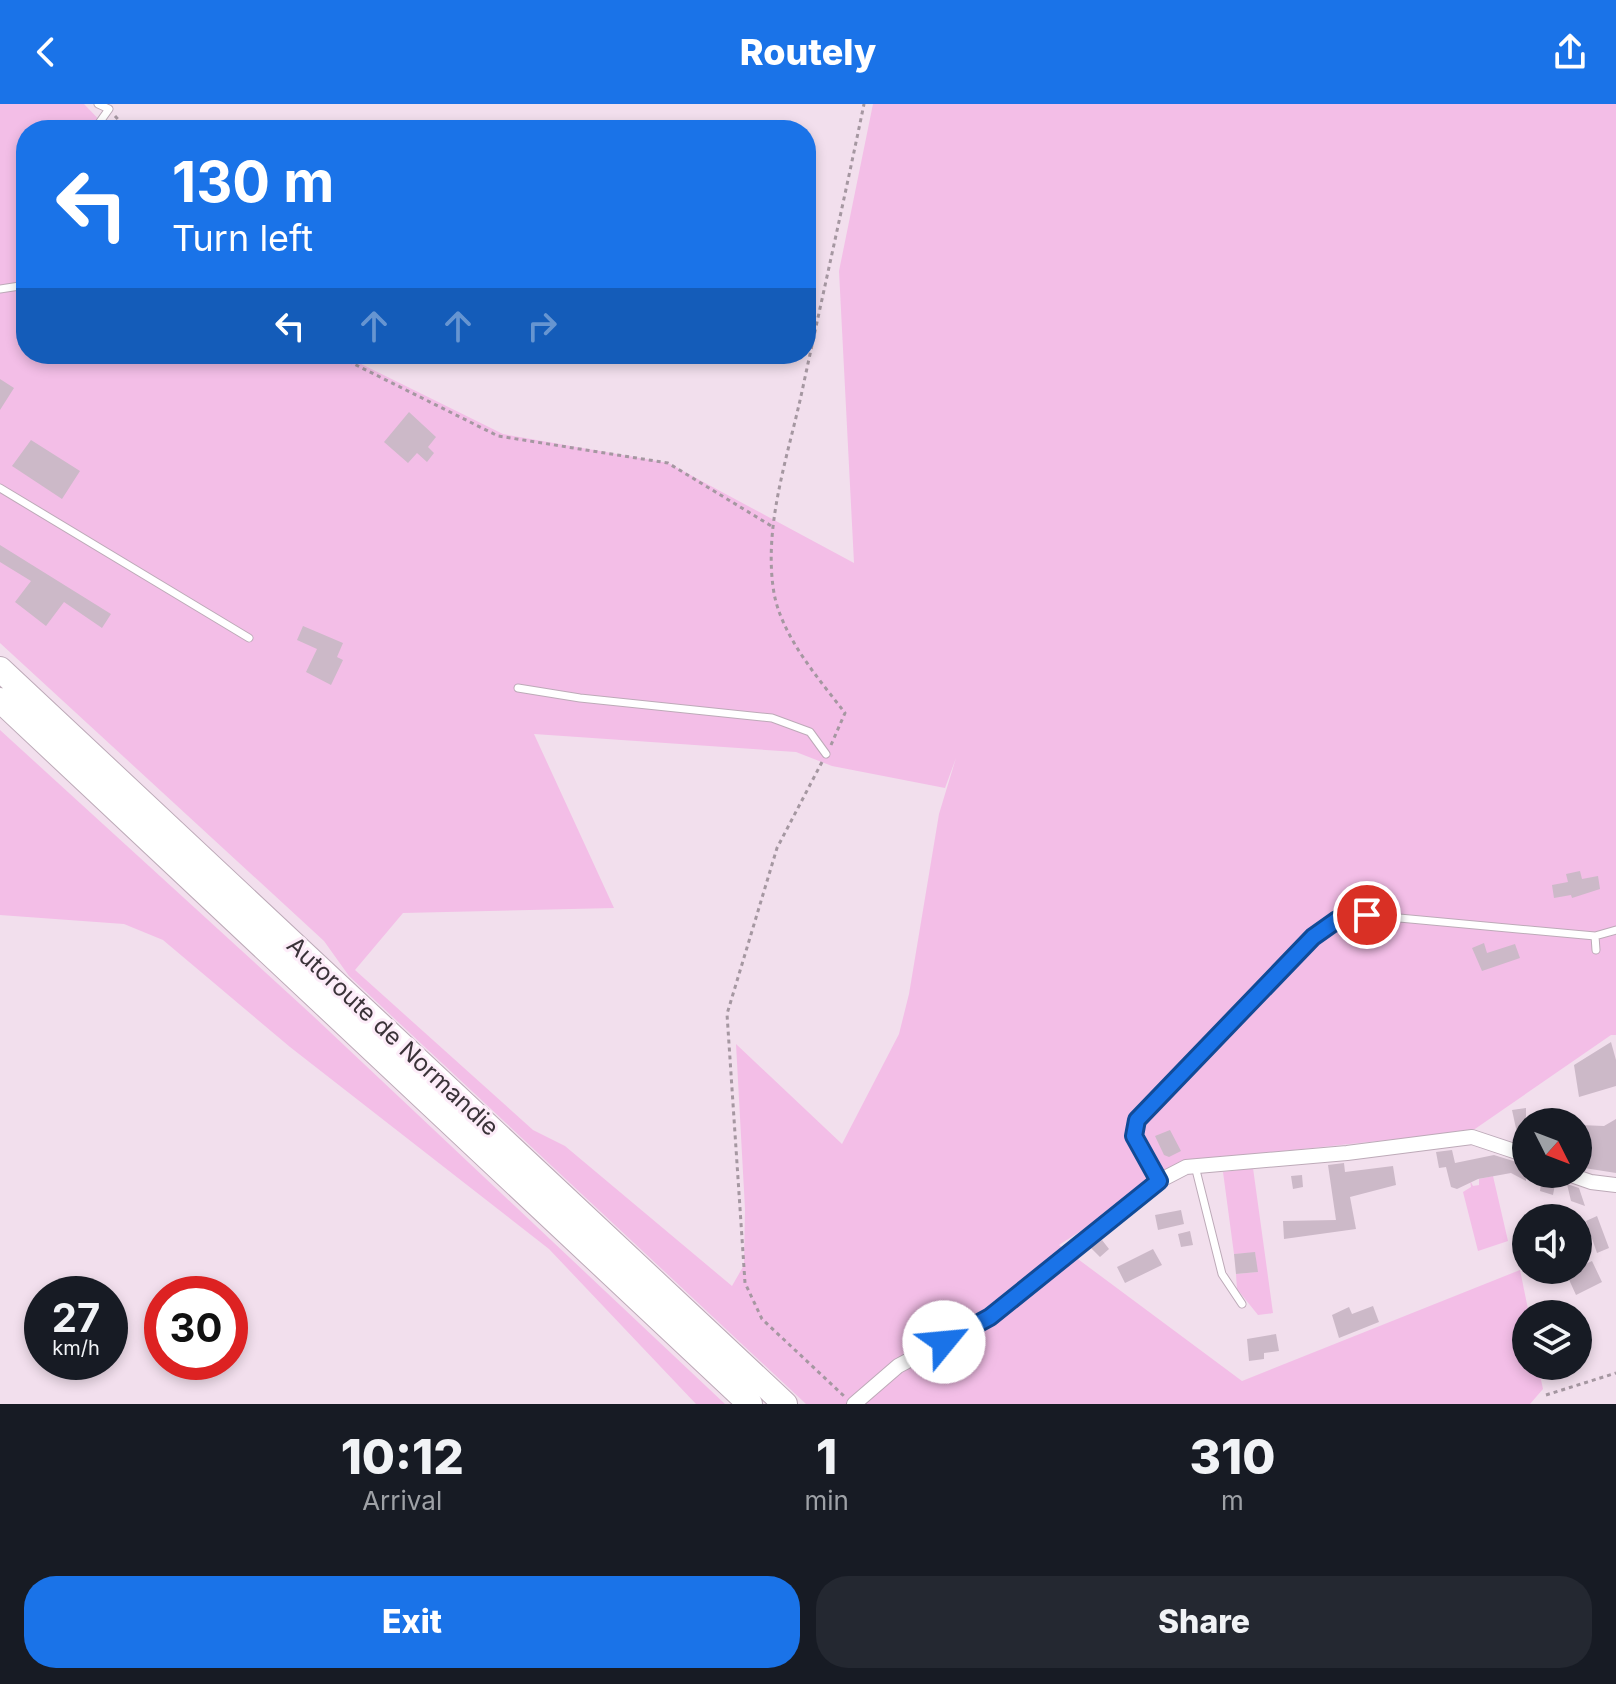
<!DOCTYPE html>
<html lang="en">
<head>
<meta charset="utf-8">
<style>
  body { margin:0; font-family:Inter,sans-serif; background:#242831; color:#f1f3f6; height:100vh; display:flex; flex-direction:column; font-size:30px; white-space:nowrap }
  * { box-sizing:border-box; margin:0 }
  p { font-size:26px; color:#9ea1a6 }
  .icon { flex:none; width:44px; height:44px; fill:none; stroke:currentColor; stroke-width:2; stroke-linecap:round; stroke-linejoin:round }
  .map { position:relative; height:1300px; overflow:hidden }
  .drawer { display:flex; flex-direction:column; background:#171b24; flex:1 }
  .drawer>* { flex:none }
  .top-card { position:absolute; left:16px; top:16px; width:800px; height:244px; border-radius:32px; box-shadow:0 4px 12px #0003; background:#1a73e8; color:#fff; overflow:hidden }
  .needle { width:52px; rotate:132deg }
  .buttons { position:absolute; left:1512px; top:1004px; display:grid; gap:16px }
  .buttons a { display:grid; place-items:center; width:80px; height:80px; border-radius:50%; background:#171b24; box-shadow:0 4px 12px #0003; font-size:40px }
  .speed { position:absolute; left:24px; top:1172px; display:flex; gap:16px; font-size:40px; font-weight:700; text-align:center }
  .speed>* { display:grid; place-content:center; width:104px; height:104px; border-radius:50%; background:#171b24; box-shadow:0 4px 12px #0003; line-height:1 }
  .speed small { font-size:20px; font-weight:400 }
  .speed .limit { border:12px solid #d22; background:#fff; color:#111 }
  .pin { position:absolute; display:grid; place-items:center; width:68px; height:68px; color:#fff; margin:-34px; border:4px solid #fff; border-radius:50%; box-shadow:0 2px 8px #0007 }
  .me { position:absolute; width:88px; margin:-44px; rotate:62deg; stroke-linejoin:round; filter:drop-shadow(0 0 6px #0008) }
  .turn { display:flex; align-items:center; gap:28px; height:168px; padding:0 24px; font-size:36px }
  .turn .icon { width:104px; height:104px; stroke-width:2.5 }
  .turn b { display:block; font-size:56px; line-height:68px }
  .lanes { display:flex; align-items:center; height:76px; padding:0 24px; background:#0003; justify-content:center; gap:40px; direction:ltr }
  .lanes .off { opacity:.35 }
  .eta { display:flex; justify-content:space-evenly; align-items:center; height:136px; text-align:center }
  .eta b { font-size:48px; font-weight:800; line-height:56px }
  .cta { display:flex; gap:16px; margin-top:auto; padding:16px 24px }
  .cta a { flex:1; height:92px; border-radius:32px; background:#1a73e8; color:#fff; font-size:32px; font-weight:800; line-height:92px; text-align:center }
  .cta a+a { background:#242831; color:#f1f3f6 }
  header { display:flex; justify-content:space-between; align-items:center; height:104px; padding:0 24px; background:#1a73e8; color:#fff; font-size:36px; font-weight:800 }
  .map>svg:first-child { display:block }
  .green { fill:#f3bee7; fill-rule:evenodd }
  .building { fill:#ccb9c8 }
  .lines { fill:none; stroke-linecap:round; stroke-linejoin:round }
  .service-casing { stroke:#bdaab8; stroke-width:9 }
  .minor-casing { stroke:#bdaab8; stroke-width:16 }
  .motorway-casing { stroke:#bdaab8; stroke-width:26 }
  .path { stroke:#a597a1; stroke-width:3; stroke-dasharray:4 4; stroke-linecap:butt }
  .service { stroke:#fff; stroke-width:7 }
  .minor { stroke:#fff; stroke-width:14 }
  .motorway { stroke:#fff; stroke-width:24 }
  .route-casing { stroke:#114b97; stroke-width:20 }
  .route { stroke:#1a73e8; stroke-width:14 }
  .labels { text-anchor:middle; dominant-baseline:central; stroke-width:6; stroke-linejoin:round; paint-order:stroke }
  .street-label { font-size:24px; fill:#3b3339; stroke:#fdedf9 }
</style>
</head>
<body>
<header><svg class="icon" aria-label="back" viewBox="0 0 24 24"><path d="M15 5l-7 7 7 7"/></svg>Routely<svg class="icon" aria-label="share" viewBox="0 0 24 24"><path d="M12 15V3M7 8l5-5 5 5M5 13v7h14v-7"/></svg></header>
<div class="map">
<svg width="1616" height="1300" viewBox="0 0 1616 1300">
  <rect width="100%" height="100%" fill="#f2dfed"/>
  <path class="green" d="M 0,0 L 84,0 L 109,26 L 26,26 L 26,250 L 341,250 L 503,330 L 668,359 L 854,459 L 839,167 L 873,0 L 1616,0 L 1616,931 L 1611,931 L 1472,1027 L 1190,1057 L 1059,1141 L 1242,1277 L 1520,1166 L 1529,1210 L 1526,1262 L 1538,1262 L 1543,1285 L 1530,1300 L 806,1300 L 349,872 L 324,837 L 0,539 ZM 534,630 L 796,648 L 832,662 L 945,684 L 956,654 L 939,710 L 909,890 L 899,930 L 842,1040 L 736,940 L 745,1105 L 744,1161 L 732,1182 L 565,1042 L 533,1026 L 355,866 L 403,809 L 614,804 Z
    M 0,626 L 312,911 L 725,1300 L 696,1300 L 549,1145 L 290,943 L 163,836 L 124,820 L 0,811 Z
    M 1253,1064 L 1273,1209 L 1258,1211 L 1237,1185 L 1236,1170 L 1257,1168 L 1255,1149 L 1234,1150 L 1223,1068 Z
    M 1493,1072 L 1508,1137 L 1478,1147 L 1463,1088 L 1471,1083 L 1470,1076 L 1473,1082 L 1479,1081 L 1479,1075 Z"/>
  <path class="building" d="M 0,275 L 14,284 L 0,306 Z
    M 409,308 L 436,333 L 428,343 L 434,349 L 427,358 L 417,349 L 408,359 L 384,338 Z
    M 31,336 L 80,367 L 62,395 L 12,362 Z
    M 0,441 L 111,510 L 102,524 L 64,498 L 46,522 L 15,498 L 31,477 L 0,458 Z
    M 303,522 L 343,539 L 337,553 L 343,556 L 331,581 L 306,568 L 317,545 L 297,536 Z
    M 1580,767 L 1582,775 L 1598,772 L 1600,785 L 1572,794 L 1571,791 L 1554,794 L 1552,781 L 1568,778 L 1566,770 Z
    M 1484,839 L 1487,849 L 1515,840 L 1520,854 L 1482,867 L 1472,844 Z
    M 1611,938 L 1616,956 L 1616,982 L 1579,993 L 1574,961 Z
    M 1526,1004 L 1526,1040 L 1519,1038 L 1512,1006 Z
    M 1616,1015 L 1616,1069 L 1578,1063 L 1578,1037 L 1582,1036 L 1580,1021 L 1604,1022 Z
    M 1170,1026 L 1181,1047 L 1169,1053 L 1164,1051 L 1155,1032 Z
    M 1452,1046 L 1455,1059 L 1494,1051 L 1526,1061 L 1526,1077 L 1511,1069 L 1478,1075 L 1457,1085 L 1451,1083 L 1446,1063 L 1439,1064 L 1436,1048 Z
    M 1344,1059 L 1345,1068 L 1393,1062 L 1396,1081 L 1350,1093 L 1356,1125 L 1284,1135 L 1283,1117 L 1336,1116 L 1328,1061 Z
    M 1542,1070 L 1556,1075 L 1553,1091 L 1540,1087 Z
    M 1302,1071 L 1303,1083 L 1293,1085 L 1291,1072 Z
    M 1567,1080 L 1579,1084 L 1585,1102 L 1571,1097 Z
    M 1181,1106 L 1184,1120 L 1158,1126 L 1155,1111 Z
    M 1597,1112 L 1609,1144 L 1597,1149 L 1586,1117 Z
    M 1190,1127 L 1193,1141 L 1181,1143 L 1178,1130 Z
    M 1102,1136 L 1109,1145 L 1100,1153 L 1091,1144 Z
    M 1153,1145 L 1162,1161 L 1125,1179 L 1117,1163 Z
    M 1255,1148 L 1258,1168 L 1236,1170 L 1234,1150 Z
    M 1592,1157 L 1602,1178 L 1576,1191 L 1566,1169 Z
    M 1373,1202 L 1379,1218 L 1339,1234 L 1332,1211 L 1349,1203 L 1352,1210 Z
    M 1276,1230 L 1279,1247 L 1264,1249 L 1264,1255 L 1249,1257 L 1247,1235 Z"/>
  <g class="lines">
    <defs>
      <path id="service" d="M 94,26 L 109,5 L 98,0
        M 0,185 L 26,181
        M 0,384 L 249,534
        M 518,584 L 580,594 L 772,614 L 810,628 L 826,650
        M 1595,832 L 1596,846
        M 1195,1062 L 1222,1170 L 1242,1200
        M 1159,1077 L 1134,1032 L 1137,1016 L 1313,833 L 1337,816 L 1367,811 L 1595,832 L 1616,826"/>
      <path id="minor" d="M 1568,1070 L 1591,1078 L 1616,1081
        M 854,1300 L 898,1262 L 990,1213 L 1159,1077 L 1186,1063 L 1347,1049 L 1472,1033 L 1526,1051"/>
      <path id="motorway" d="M 0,565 L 785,1300
        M 0,596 L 750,1300"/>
    </defs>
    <use href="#service" class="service-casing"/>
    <use href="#minor" class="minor-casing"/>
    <use href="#motorway" class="motorway-casing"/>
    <path class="path" d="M 115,12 L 128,26
      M 334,250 L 498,332 L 668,359 L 773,423
      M 831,641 L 845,609 C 819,575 782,533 774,489 C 763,424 787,355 801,292 C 822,194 844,97 864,0
      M 822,658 L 777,744 L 727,910 L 745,1179 L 762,1215 L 844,1292
      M 1546,1291 L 1616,1269"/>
    <use href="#service" class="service"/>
    <use href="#minor" class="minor"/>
    <use href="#motorway" class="motorway"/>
  </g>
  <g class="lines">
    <defs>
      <path id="route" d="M 944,1238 L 990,1213 L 1159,1077 L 1134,1032 L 1137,1016 L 1313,833 L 1337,816 L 1367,811"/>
    </defs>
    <use href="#route" class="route-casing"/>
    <use href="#route" class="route"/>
  </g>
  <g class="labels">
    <g class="street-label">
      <text transform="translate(393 932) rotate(43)">Autoroute de Normandie</text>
    </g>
  </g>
</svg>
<div class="buttons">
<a><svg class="needle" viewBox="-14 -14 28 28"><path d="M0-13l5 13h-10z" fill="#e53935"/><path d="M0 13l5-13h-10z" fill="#9ea1a6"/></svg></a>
<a><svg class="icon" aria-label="sound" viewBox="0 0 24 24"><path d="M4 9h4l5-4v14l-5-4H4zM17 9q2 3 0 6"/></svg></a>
<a><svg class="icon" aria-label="layers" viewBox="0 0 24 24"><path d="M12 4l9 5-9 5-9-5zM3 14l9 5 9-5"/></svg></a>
</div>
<div class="speed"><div>27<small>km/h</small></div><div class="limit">30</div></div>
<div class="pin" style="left:1367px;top:811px;background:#d93025"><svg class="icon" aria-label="arrive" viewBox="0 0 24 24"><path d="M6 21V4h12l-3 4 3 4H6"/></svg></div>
<svg class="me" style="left:944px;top:1238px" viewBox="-20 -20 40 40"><circle r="19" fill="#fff"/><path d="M0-13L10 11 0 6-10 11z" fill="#1a73e8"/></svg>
<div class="top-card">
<div class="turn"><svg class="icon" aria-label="left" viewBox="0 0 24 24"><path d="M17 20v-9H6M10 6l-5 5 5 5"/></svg><div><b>130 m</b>Turn left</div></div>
<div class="lanes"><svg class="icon" aria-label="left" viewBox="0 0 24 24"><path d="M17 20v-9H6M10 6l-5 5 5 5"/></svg><svg class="icon off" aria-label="ahead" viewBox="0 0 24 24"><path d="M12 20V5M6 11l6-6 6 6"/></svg><svg class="icon off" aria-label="ahead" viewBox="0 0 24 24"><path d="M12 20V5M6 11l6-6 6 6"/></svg><svg class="icon off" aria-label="right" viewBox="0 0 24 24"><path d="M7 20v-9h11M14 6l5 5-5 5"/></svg></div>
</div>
</div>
<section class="drawer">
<div class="eta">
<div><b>10:12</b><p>Arrival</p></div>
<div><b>1</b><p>min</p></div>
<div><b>310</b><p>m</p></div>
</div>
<div class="cta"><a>Exit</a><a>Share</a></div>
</section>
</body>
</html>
